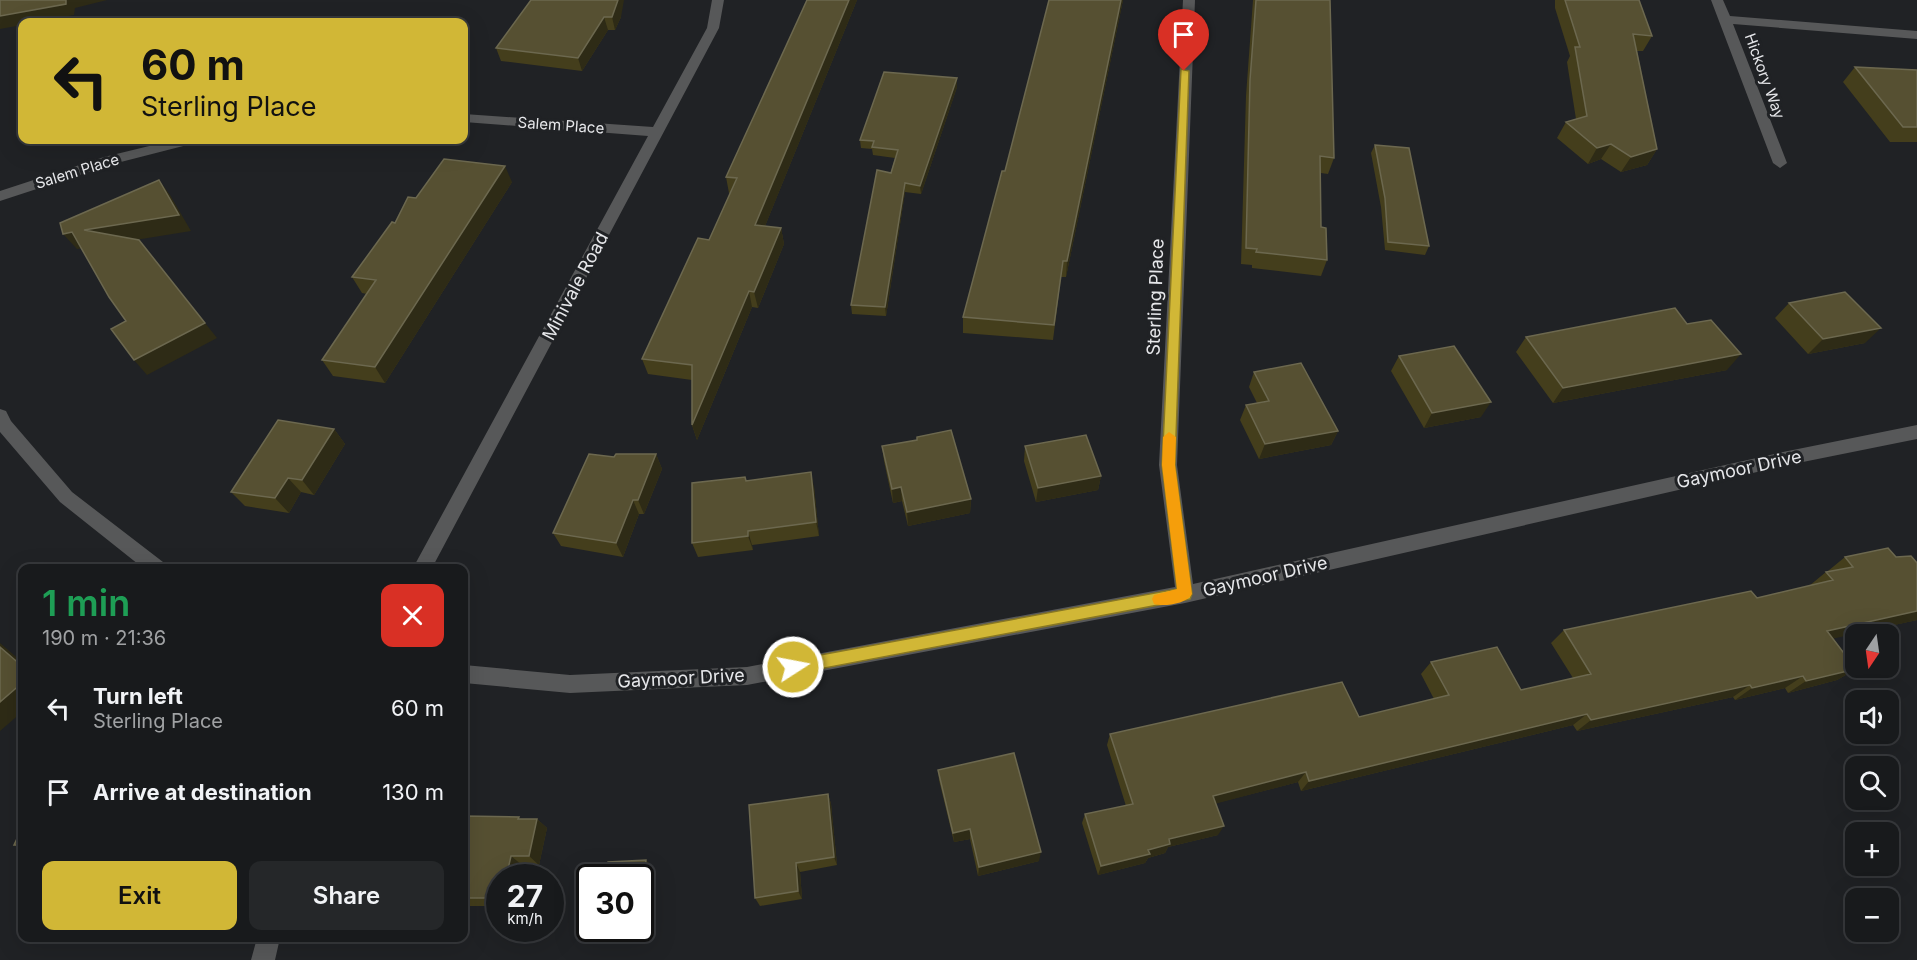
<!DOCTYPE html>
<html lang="en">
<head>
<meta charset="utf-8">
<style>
  body { margin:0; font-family:Inter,sans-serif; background:#252729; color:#f1f3f6; height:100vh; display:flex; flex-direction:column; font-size:22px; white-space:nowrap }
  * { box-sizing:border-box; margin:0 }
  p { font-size:20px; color:#9fa1a3 }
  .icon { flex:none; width:33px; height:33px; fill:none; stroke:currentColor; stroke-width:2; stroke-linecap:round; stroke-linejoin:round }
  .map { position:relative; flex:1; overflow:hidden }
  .sheet { position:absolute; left:18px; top:564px; width:450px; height:378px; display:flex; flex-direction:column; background:#181a1c; border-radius:12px; box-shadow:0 6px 24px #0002,0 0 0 2px #36383b }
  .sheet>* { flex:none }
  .hud { position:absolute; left:18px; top:18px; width:450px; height:126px; border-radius:12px; box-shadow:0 6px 24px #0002,0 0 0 2px #36383b; background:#d1b736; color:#111; overflow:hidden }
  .needle { width:39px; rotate:193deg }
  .tools { position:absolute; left:1845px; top:624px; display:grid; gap:12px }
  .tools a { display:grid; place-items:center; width:54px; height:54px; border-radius:12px; background:#181a1c; box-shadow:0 6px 24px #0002,0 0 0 2px #36383b; font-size:30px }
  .speed { position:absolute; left:486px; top:864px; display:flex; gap:12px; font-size:30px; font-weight:700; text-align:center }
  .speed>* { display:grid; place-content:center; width:78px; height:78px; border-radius:50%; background:#181a1c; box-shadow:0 6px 24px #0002,0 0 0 2px #36383b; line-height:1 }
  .speed small { font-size:15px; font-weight:400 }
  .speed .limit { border:3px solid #111; border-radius:9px; background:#fff; color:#111 }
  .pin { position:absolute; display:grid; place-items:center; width:51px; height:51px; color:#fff; margin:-62px -26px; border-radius:50% 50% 50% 0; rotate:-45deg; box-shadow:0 0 6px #0007 }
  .pin .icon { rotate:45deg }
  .me { position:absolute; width:66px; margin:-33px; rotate:79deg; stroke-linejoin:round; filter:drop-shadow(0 0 4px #0008) }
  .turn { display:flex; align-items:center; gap:21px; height:126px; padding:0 24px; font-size:27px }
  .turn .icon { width:78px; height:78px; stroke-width:2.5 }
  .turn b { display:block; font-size:42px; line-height:51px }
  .round { display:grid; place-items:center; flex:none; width:63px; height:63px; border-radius:12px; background:#252729 }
  .head { display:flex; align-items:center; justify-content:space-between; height:102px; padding:0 24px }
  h1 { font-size:36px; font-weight:600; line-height:45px; color:#1e9e55 }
  .primary-button { display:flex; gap:12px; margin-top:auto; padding:12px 24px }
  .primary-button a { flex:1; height:69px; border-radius:12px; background:#d1b736; color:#111; font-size:24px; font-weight:600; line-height:69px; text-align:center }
  .primary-button a+a { background:#252729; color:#f1f3f6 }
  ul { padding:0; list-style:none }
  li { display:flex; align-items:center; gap:18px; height:84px; padding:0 24px }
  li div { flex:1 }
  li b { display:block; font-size:22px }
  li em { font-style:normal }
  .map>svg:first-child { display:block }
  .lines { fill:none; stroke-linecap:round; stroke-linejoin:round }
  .minor { fill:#575859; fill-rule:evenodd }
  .wall { fill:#443e1c }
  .shaded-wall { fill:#2e2b16 }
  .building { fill:#565032; stroke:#6c684f; stroke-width:1.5 }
  .route { fill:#d1b736; stroke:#887723; stroke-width:1.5 }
  .slow { fill:#f59e0b }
  .labels { text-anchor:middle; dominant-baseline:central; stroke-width:6; stroke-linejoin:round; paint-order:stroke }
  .far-street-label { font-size:15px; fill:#e6e7ea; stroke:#202225 }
  .street-label { font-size:18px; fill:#e6e7ea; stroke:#202225 }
</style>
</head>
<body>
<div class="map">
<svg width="1917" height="960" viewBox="0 0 1917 960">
  <rect width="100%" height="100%" fill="#202225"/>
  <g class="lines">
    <path class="minor" d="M 712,0 L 724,0 L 719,28 L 432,568 L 413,568 L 648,136 L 464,122 L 464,114 L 653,127 L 707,28 Z
      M 1183,0 L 1195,0 L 1177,465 L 1193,584 L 1783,452 L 1917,425 L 1917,439 L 1783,466 L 1185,603 L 747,685 L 570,693 L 464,683 L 464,665 L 570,675 L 747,667 L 1175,587 L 1159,465 Z
      M 1711,0 L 1723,0 L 1730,16 L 1917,31 L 1917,39 L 1733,24 L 1787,163 L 1780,168 L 1773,163 Z
      M 174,140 L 197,140 L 195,143 L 113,164 L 0,201 L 0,191 L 104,157 Z
      M 0,409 L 6,411 L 11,421 L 72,492 L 163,562 L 165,568 L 143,568 L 60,502 L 0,432 Z
      M 257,938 L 280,938 L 275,960 L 251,960 Z"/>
  </g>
  <path class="wall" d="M 531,0 L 621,17 L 615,30 L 608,30 L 582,71 L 501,61 L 496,48 Z
    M 807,0 L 857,0 L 765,226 L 781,228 L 784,244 L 758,308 L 752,307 L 697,440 L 692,425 L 692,380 L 648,374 L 642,359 L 709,240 L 730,193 L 729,193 L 726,177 Z
    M 1049,0 L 1123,0 L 1066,277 L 1061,277 L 1053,340 L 963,333 L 963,317 L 1005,171 Z
    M 1253,0 L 1330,0 L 1334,158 L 1328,174 L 1321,173 L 1321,227 L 1327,260 L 1321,276 L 1252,268 L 1252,265 L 1241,264 L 1246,96 Z
    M 1555,0 L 1639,0 L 1652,36 L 1643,51 L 1637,51 L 1657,149 L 1647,165 L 1621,172 L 1601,159 L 1588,164 L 1557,138 L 1566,122 L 1576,119 L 1567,62 L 1570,56 L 1555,8 Z
    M 1855,67 L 1917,70 L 1917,142 L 1890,142 L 1843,82 Z
    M 957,87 L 921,194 L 905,192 L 886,316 L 852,314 L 851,305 L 895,158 L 873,155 L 872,149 L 861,148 L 860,140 Z
    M 1375,145 L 1429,246 L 1425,255 L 1385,250 L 1381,207 L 1371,153 Z
    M 512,182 L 385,383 L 333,376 L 322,360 L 367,294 L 362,293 L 352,277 L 395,223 L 416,198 Z
    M 1789,303 L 1865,343 L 1808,354 L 1775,318 Z
    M 1526,337 L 1727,370 L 1553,403 L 1516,352 Z
    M 1399,356 L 1481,417 L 1424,428 L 1391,371 Z
    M 1254,372 L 1338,431 L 1331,445 L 1259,459 L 1240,420 L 1246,405 L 1257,403 L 1249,387 Z
    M 334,429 L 345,444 L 314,495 L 301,492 L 289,513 L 245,506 L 231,492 Z
    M 917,440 L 971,499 L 970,513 L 908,526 L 902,501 L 893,503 L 884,461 L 882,446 Z
    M 1025,446 L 1101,476 L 1098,490 L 1036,502 L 1024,461 Z
    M 656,454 L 662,469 L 644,514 L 639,514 L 623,557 L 561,546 L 553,533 L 614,457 Z
    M 747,481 L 814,487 L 819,536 L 752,545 L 753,550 L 698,557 L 692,543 Z
    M 1845,557 L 1896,557 L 1917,563 L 1917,620 L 1833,638 L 1856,669 L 1837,680 L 1788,693 L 1785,688 L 1735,700 L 1733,697 L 1577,731 L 1573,725 L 1301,791 L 1298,782 L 1216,803 L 1218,835 L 1168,847 L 1165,853 L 1148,858 L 1145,863 L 1098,875 L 1082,823 L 1085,814 L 1126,806 L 1107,745 L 1110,734 L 1359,717 L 1434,699 L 1421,674 L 1431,662 L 1521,690 L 1573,678 L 1551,643 L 1564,630 L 1757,598 L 1809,586 L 1826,572 L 1829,572 L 1828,571 Z
    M 938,770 L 1039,861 L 978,876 L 970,839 L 954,842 L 939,780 Z
    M 828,794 L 831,804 L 837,865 L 800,872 L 802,899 L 760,906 L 755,898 Z
    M 464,816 L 522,819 L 537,819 L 547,828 L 539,865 L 522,865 L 500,878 L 500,906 L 464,906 Z
    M 22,828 L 22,848 L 14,845 Z"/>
  <path class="shaded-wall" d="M 66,0 L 107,0 L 75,8 L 74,15 L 35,22 L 22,22 L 22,25 L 0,29 L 0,16 Z
    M 618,0 L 624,0 L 621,17 L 615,30 L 612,17 Z
    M 849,0 L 857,0 L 759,241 L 755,225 Z
    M 1121,0 L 1123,0 L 1066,277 L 1067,261 Z
    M 604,17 L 608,30 L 582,71 L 578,58 Z
    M 957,78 L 957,87 L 921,194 L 920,186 Z
    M 1611,144 L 1601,159 L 1588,164 L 1597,148 Z
    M 1657,149 L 1647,165 L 1621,172 L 1631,157 Z
    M 505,166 L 512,182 L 385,383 L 375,367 Z
    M 159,180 L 170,195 L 191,231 L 98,246 L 84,230 Z
    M 905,183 L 905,192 L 886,316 L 885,307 Z
    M 781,228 L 784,244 L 758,308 L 754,292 Z
    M 72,232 L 85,248 L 77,249 L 63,234 Z
    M 139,240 L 217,338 L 147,375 L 134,360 Z
    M 749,291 L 752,307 L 697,440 L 692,425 Z
    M 1881,328 L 1865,343 L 1808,354 L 1823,339 Z
    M 1741,354 L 1727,370 L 1553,403 L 1563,388 Z
    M 1491,402 L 1481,417 L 1424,428 L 1432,413 Z
    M 334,429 L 345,444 L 314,495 L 302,480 Z
    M 1338,431 L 1331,445 L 1259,459 L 1265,444 Z
    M 656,454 L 662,469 L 644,514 L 638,500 Z
    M 811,472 L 814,487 L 819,536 L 816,522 Z
    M 1101,476 L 1098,490 L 1036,502 L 1038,488 Z
    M 288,478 L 301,492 L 289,513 L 275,498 Z
    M 901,487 L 902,501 L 893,503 L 892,489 Z
    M 971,499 L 970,513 L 908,526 L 907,512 Z
    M 633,500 L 639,514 L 623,557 L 616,543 Z
    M 748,531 L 752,545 L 753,550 L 748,536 Z
    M 1917,611 L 1917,620 L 1809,644 L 1827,631 Z
    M 0,643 L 22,662 L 22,666 L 0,647 Z
    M 1856,669 L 1837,680 L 1788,693 L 1806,681 Z
    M 1803,676 L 1785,688 L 1735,700 L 1752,688 Z
    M 22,683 L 22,712 L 0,731 L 0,702 Z
    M 1750,685 L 1733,697 L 1577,731 L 1591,720 Z
    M 1587,714 L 1573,725 L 1301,791 L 1309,781 Z
    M 1306,772 L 1298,782 L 1207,806 L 1213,796 Z
    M 828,794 L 831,804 L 837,865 L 834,857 Z
    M 537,819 L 547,828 L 539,865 L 529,856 Z
    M 1224,826 L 1218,835 L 1168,847 L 1165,853 L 1148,858 L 1145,863 L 1098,875 L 1101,866 L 1148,850 L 1169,839 Z
    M 970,829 L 970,839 L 954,842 L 953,833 Z
    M 1041,852 L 1039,861 L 978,876 L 979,867 Z
    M 511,856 L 522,865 L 519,878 L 506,878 Z
    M 646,860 L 650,864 L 645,918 L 641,914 Z
    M 796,863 L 800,872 L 802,899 L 798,891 Z"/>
  <path class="building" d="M 0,0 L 66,0 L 66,4 L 0,16 Z
    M 531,0 L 618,0 L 612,17 L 604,17 L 578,58 L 496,48 Z
    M 807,0 L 849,0 L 755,225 L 781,228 L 754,292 L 749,291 L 692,425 L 692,365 L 642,359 L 698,238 L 709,240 L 737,178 L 726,177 Z
    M 1049,0 L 1121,0 L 1067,261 L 1063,261 L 1054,325 L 963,317 L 1002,171 L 1005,171 Z
    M 1256,0 L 1330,0 L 1334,158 L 1320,156 L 1321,227 L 1326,228 L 1327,260 L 1256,252 L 1257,249 L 1246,248 L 1250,80 Z
    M 1565,0 L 1639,0 L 1652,36 L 1633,34 L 1657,149 L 1631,157 L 1611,144 L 1597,148 L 1566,122 L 1587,116 L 1575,47 L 1580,47 Z
    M 1855,67 L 1917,70 L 1917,127 L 1903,127 Z
    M 884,72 L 957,78 L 920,186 L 905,183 L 885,307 L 851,305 L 877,170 L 891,173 L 898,150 L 872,147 L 874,141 L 860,140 Z
    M 1375,145 L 1409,148 L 1429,246 L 1388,242 L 1385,198 Z
    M 444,159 L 505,166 L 375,367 L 322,360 L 376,280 L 352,277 L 392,222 L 395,223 L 408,197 L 416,198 Z
    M 159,180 L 179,215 L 84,230 L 139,240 L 205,323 L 134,360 L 111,329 L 126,321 L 109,297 L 72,232 L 63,234 L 60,223 Z
    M 1845,292 L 1881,328 L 1823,339 L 1789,303 Z
    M 1675,308 L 1687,324 L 1711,320 L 1741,354 L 1563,388 L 1526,337 Z
    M 1454,346 L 1491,402 L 1432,413 L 1399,356 Z
    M 1301,363 L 1338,431 L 1265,444 L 1246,405 L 1269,401 L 1254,372 Z
    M 278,420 L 334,429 L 302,480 L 288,478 L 275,498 L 231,492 Z
    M 951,430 L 971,499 L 907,512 L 901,487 L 892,489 L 882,446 L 917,440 L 917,437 Z
    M 1086,435 L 1101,476 L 1038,488 L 1025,446 Z
    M 589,454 L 614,457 L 616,454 L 656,454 L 638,500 L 633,500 L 616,543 L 553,533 Z
    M 811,472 L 816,522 L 748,531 L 748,536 L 692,543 L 692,483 L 745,477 L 746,481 Z
    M 1888,548 L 1896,557 L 1911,556 L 1917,563 L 1917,611 L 1827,631 L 1856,669 L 1806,681 L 1803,676 L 1752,688 L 1750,685 L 1591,720 L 1587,714 L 1309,781 L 1306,772 L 1213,796 L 1224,826 L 1169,839 L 1170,844 L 1148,850 L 1150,854 L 1101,866 L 1085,814 L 1133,804 L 1110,734 L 1342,682 L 1359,717 L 1449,695 L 1431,662 L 1497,647 L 1521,690 L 1591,674 L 1564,630 L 1751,591 L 1757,598 L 1833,580 L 1826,572 L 1853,567 L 1845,557 Z
    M 0,647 L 22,666 L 22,683 L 0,702 Z
    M 1014,753 L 1041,852 L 979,867 L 970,829 L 953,833 L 938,770 Z
    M 828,794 L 834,857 L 796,863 L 798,891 L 755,898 L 749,805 Z
    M 464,816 L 519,817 L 518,819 L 537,819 L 529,856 L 511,856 L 506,878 L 500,878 L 500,898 L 464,898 Z
    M 22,828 L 22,845 L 14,845 Z
    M 646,860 L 641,914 L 640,914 L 640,878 L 606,878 L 608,862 Z"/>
  <path class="route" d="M 1181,69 L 1189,71 L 1175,465 L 1192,594 L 1190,599 L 793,674 L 788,672 L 786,667 L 788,662 L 793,660 L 1177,589 L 1162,465 Z"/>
  <path class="slow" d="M 1169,432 L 1176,437 L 1175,465 L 1192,594 C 1187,604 1163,607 1154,604 L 1152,599 L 1154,595 L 1177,589 L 1162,465 L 1163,437 Z"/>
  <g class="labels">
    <g class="far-street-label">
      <text transform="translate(1765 76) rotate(70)">Hickory Way</text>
      <text transform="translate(561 125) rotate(4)">Salem Place</text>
      <text transform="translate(77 171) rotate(-17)">Salem Place</text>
    </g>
    <g class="street-label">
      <text transform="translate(575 286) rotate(-62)">Minivale Road</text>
      <text transform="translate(1155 297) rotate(-88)">Sterling Place</text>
      <text transform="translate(1739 469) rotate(-12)">Gaymoor Drive</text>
      <text transform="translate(1265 576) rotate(-13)">Gaymoor Drive</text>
      <text transform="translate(681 678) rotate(-3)">Gaymoor Drive</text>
    </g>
  </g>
</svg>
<div class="tools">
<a><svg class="needle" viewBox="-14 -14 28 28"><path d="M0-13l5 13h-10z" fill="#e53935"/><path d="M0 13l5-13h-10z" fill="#9fa1a3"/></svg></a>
<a><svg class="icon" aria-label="sound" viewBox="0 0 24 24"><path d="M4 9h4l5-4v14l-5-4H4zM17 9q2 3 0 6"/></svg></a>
<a><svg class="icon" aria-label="search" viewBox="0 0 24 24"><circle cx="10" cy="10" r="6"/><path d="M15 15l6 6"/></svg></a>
<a>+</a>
<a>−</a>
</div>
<div class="speed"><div>27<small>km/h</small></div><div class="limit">30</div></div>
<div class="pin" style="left:1184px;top:71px;background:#d93025"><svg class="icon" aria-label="arrive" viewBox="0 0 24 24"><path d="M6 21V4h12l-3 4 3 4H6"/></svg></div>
<svg class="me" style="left:793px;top:667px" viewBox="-20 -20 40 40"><circle r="17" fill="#d1b736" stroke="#fff" stroke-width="3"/><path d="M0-11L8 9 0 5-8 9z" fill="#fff"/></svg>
<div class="hud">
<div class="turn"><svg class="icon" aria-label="left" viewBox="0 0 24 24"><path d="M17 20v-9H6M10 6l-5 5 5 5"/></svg><div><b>60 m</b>Sterling Place</div></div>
</div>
<section class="sheet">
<div class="head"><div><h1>1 min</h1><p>190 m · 21:36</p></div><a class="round" style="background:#d93025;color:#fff"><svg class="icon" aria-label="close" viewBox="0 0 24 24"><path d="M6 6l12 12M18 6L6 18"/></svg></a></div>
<ul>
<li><svg class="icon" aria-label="left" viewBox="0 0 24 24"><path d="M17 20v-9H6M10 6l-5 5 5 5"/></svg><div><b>Turn left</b><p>Sterling Place</p></div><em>60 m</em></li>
<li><svg class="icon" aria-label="arrive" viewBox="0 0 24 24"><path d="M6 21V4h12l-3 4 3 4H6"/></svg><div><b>Arrive at destination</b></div><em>130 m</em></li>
</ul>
<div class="primary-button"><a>Exit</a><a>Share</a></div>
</section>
</div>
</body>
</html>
